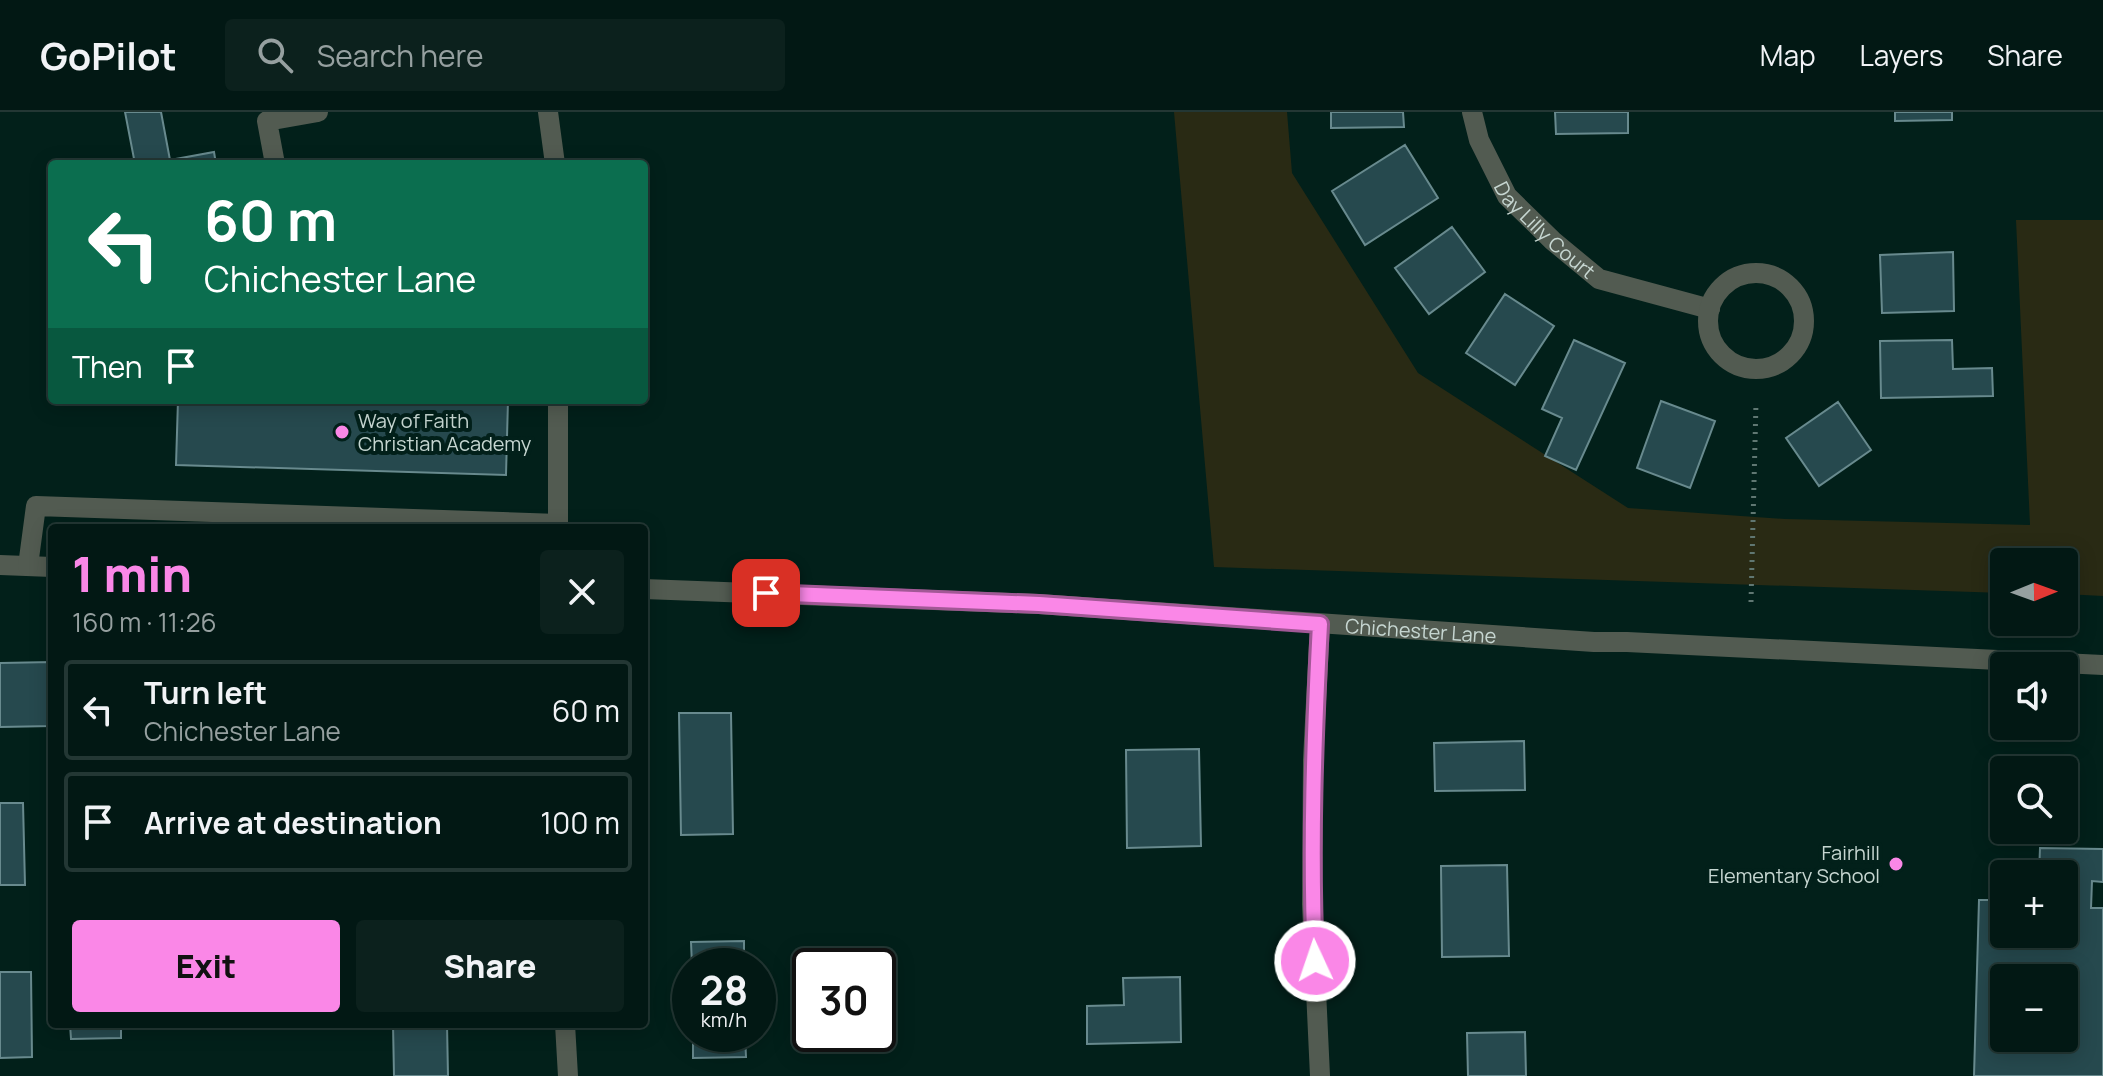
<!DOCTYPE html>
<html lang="en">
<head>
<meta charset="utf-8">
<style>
  body { margin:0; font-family:Manrope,sans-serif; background:#0c211d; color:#f1f3f6; height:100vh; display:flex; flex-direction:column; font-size:30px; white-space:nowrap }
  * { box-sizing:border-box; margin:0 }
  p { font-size:26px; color:#96a0a0 }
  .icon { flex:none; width:44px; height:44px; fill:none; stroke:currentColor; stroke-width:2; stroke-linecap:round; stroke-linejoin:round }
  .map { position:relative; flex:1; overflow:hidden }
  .panel { position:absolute; left:48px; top:412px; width:600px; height:504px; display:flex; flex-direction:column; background:#021814; border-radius:8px; box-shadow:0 4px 20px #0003,0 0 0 2px #233734 }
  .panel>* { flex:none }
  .top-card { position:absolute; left:48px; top:48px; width:600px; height:244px; border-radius:8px; box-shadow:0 4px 20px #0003,0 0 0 2px #233734; background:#0b6e4f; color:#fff; overflow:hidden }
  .needle { width:52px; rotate:89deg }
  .controls { position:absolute; left:1990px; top:436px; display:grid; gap:16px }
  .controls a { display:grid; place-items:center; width:88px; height:88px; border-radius:8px; background:#021814; box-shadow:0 4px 20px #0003,0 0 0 2px #233734; font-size:40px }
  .speed { position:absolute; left:672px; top:836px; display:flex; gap:16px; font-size:40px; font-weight:700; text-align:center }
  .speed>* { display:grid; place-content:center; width:104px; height:104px; border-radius:50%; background:#021814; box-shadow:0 4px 20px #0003,0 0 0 2px #233734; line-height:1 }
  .speed small { font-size:20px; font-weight:400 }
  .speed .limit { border:4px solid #111; border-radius:12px; background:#fff; color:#111 }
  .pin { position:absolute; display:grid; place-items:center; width:68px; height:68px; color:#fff; margin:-34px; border-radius:16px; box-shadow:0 4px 12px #0006 }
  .me { position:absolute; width:88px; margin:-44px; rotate:357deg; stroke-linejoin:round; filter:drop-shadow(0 0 6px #0008) }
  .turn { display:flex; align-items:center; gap:28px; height:168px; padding:0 24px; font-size:36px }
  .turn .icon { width:104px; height:104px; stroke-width:2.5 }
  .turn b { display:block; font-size:56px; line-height:68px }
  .then { display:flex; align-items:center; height:76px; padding:0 24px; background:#0003; gap:16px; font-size:30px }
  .round { display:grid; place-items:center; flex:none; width:84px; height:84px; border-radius:8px; background:#0c211d }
  .summary { display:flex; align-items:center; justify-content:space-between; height:136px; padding:0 24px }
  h1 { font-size:48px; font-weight:800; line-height:60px; color:#fa87e7 }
  .action { display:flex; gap:16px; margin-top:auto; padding:16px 24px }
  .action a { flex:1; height:92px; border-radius:8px; background:#fa87e7; color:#111; font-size:32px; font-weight:800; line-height:92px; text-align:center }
  .action a+a { background:#0c211d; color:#f1f3f6 }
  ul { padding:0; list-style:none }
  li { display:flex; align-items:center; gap:24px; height:100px; margin:0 16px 12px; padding:0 8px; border:4px solid #233734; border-radius:8px }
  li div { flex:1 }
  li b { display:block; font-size:30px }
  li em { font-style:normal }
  header { display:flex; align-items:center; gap:48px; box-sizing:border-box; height:112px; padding:0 40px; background:#021814; border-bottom:2px solid #233734 }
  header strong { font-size:38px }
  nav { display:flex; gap:44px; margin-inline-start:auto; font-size:28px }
  .search { width:560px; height:72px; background:#0c211d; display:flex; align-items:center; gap:20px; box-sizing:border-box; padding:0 28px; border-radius:8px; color:#96a0a0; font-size:30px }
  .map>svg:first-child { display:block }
  .green { fill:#292a14 }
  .building { fill:#26494e; stroke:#688a8e; stroke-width:2; fill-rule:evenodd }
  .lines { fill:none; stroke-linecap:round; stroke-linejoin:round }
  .path { stroke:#607772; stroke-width:5; stroke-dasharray:2 6; stroke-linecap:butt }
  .minor { stroke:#525b51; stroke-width:20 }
  .route-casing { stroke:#a25896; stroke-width:20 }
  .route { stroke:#fa87e7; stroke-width:14 }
  .poi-dot { fill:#fa87e7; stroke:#02201a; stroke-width:3 }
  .labels { text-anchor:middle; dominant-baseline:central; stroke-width:8; stroke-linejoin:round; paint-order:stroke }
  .street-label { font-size:20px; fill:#c6d6d1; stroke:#02201a }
  .poi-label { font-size:20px; fill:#c6d6d1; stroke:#02201a; text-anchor:start }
</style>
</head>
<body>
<header>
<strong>GoPilot</strong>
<div class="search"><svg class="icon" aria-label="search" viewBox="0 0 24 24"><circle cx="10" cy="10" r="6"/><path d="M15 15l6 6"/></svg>Search here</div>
<nav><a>Map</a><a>Layers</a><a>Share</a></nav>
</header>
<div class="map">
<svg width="2103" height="964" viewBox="0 0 2103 964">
  <rect width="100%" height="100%" fill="#02201a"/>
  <path class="green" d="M 1174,0 L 1287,0 L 1292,61 L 1418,261 L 1628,396 L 1785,407 L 2030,413 L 2016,108 L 2103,108 L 2103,484 L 2064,482 L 2064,450 L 2004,450 L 2004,481 L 1214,455 Z"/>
  <path class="building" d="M 125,0 L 161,0 L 170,48 L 214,40 L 216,52 L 135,52 Z
    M 1331,0 L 1403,0 L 1404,15 L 1331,16 Z
    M 1555,0 L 1628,0 L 1628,21 L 1556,22 Z
    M 1895,0 L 1952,0 L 1952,8 L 1895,9 Z
    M 1405,33 L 1438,86 L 1365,133 L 1332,79 Z
    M 1452,115 L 1485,160 L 1429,202 L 1395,156 Z
    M 1953,140 L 1954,199 L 1882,201 L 1880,143 Z
    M 1505,182 L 1554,214 L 1515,273 L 1466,241 Z
    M 1574,228 L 1625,251 L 1576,358 L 1545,344 L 1562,306 L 1542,297 Z
    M 1952,228 L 1953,257 L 1992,256 L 1993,284 L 1881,286 L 1880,229 Z
    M 178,288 L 508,288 L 506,363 L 176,353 Z
    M 1661,289 L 1715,309 L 1690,376 L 1637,356 Z
    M 1838,290 L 1871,338 L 1819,374 L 1786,326 Z
    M 52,550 L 52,614 L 0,615 L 0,551 Z
    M 679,601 L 731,601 L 733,722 L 681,723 Z
    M 1524,629 L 1525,678 L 1435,679 L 1434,631 Z
    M 1199,637 L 1201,734 L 1127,736 L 1126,638 Z
    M 0,691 L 23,691 L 25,773 L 0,773 Z
    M 2040,736 L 2103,737 L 2103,770 L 2092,769 L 2091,796 L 2103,796 L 2103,964 L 1974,964 L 1979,788 L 2004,788 L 2004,822 L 2064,822 L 2066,764 L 2039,762 ZM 2004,866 L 2064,866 L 2064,926 L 2004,926 Z
    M 1507,753 L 1509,844 L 1442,845 L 1441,754 Z
    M 744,829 L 744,854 L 692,854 L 691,830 Z
    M 0,860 L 31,860 L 32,945 L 0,946 Z
    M 1180,865 L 1181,930 L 1087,932 L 1087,894 L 1124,893 L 1123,866 Z
    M 70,912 L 121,912 L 121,926 L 71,927 Z
    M 393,912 L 447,912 L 448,964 L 394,964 Z
    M 1525,920 L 1526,964 L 1468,964 L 1467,921 Z
    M 693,922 L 745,922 L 746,945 L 693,946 Z"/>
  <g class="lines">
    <path class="path" d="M 1751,490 L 1756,291"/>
    <g class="minor">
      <path d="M 548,0 L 555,52"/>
      <path id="s1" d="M 1472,0 L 1479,28 L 1507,84 L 1553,129 L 1599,167 L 1710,197"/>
      <path d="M 275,52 L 267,9 L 318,0"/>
      <circle cx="1756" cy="209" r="48"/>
      <path d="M 0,453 L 52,455"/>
      <path d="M 28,454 L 36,394 L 558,412 L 558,288"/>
      <path id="s2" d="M 644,477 L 1039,492 L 1594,530 L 1627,530 L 2103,553"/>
      <path d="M 1320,512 L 1313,648 L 1312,792 L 1320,964"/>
      <path d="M 565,912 L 568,964"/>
    </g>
  </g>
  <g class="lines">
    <defs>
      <path id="route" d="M 766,481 L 1039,492 L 1320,512 C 1314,625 1310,737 1315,849"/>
    </defs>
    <use href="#route" class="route-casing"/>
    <use href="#route" class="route"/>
  </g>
  <g class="poi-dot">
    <circle cx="342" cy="320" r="8"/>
    <circle cx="1896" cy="752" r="8"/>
  </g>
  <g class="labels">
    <g class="street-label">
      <text stroke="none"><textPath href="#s1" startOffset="142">Day Lilly Court</textPath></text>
      <text stroke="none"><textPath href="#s2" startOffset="778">Chichester Lane</textPath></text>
    </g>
    <g class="poi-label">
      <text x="358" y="308">Way of Faith<tspan x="358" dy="23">Christian Academy</tspan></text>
      <text x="1880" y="740" text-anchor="end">Fairhill<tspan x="1880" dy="23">Elementary School</tspan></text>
    </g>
  </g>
</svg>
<div class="controls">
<a><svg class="needle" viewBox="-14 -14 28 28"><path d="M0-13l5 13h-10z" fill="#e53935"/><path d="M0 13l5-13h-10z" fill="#96a0a0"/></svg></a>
<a><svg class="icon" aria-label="sound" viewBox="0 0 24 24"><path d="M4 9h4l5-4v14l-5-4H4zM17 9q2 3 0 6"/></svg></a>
<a><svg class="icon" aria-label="search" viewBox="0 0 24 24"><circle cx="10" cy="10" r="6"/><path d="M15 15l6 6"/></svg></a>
<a>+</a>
<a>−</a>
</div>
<div class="speed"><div>28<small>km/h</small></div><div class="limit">30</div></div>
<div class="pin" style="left:766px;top:481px;background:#d93025"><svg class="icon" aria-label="arrive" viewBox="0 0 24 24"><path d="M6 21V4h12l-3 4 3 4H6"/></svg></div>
<svg class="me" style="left:1315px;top:849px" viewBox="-20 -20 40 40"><circle r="17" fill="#fa87e7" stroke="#fff" stroke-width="3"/><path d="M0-11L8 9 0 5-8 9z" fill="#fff"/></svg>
<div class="top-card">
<div class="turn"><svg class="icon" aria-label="left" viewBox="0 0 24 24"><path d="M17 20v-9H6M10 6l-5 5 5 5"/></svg><div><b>60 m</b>Chichester Lane</div></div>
<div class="then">Then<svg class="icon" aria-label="arrive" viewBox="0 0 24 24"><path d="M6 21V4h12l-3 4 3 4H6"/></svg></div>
</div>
<section class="panel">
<div class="summary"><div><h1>1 min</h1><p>160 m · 11:26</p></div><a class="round"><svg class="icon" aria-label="close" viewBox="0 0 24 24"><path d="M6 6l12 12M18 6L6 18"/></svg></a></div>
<ul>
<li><svg class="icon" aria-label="left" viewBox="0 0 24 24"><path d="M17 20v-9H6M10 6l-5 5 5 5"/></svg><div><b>Turn left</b><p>Chichester Lane</p></div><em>60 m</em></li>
<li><svg class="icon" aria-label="arrive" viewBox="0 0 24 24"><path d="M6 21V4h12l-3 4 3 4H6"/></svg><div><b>Arrive at destination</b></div><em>100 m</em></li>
</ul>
<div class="action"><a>Exit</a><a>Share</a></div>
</section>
</div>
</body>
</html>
